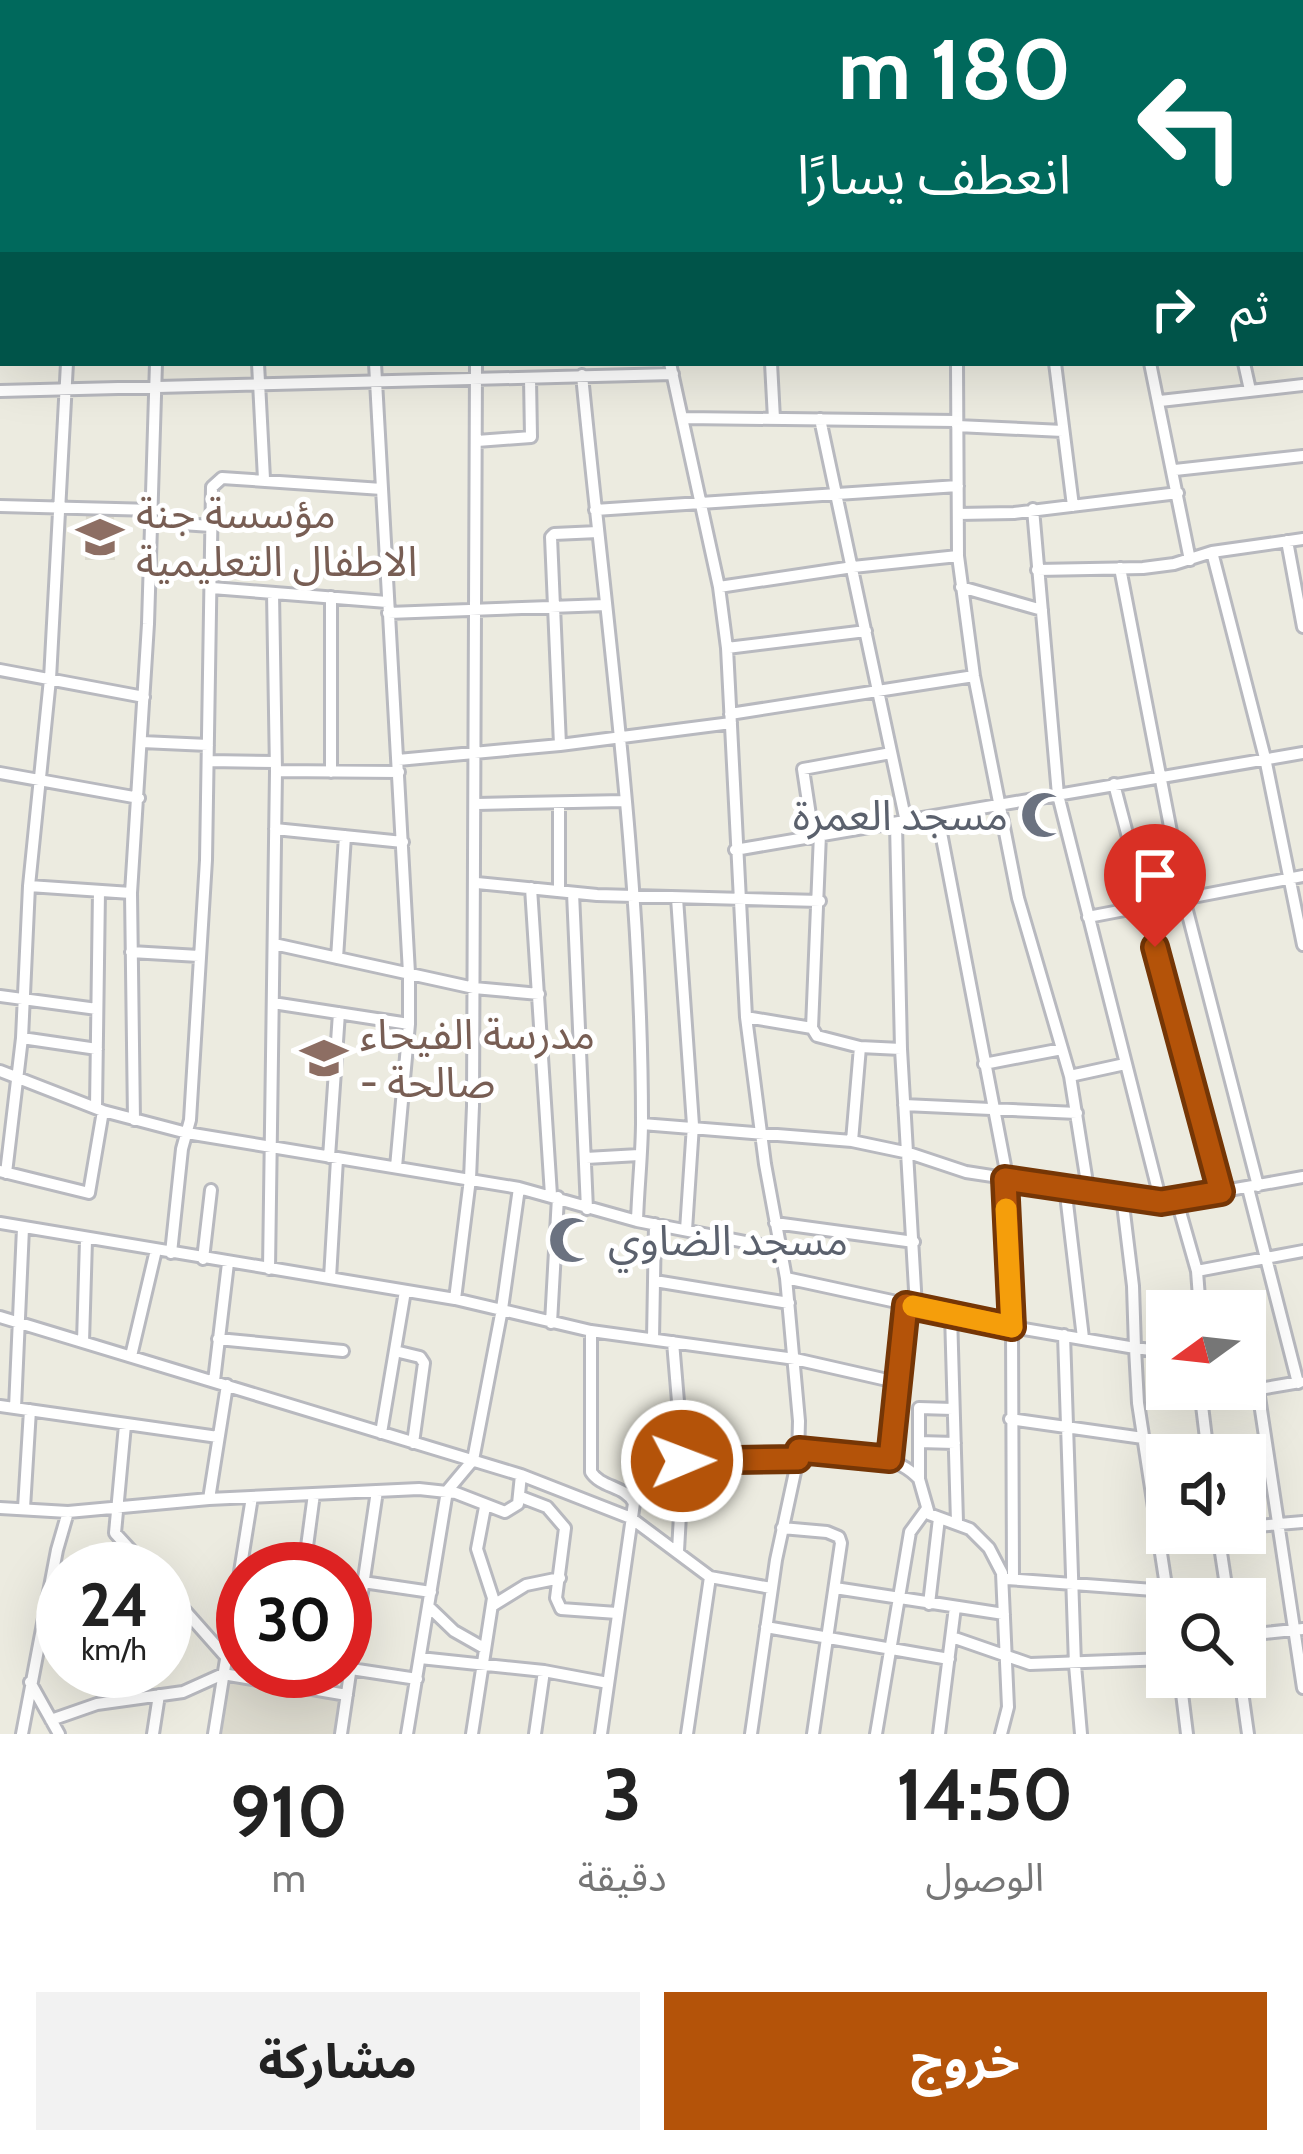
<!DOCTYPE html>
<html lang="ar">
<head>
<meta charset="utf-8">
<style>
  body { margin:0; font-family:Cabin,"Noto Sans Arabic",sans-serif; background:#f2f2f2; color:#222; direction:rtl; height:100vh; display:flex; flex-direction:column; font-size:45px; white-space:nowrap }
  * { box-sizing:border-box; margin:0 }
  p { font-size:39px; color:#767676 }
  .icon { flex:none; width:66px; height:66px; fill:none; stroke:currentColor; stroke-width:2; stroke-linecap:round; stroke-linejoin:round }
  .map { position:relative; height:1734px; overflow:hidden; direction:ltr }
  .side { display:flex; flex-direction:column; background:#fff; flex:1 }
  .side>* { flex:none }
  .banner { position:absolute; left:0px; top:0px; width:1305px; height:366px; box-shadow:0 12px 48px #0002; direction:rtl; background:#00695c; color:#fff; overflow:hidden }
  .needle { width:78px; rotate:255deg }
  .controls { position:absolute; left:1146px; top:1290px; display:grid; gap:24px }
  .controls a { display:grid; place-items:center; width:120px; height:120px; border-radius:0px; background:#fff; box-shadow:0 12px 48px #0002; font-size:60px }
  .speed { position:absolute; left:36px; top:1542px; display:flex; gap:24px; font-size:60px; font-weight:700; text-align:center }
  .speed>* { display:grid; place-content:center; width:156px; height:156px; border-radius:50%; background:#fff; box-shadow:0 12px 48px #0002; line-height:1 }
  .speed small { font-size:30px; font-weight:400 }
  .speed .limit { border:18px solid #d22; background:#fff; color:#111 }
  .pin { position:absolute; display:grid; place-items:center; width:102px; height:102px; color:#fff; margin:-123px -51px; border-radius:50% 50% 50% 0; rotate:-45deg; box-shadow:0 0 12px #0007 }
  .pin .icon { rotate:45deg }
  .me { position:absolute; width:132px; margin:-66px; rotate:89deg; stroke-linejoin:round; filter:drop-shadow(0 0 9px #0008) }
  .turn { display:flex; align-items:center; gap:42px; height:252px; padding:0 36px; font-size:54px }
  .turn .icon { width:156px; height:156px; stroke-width:2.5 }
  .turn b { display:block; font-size:84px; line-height:102px }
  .then { display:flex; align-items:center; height:114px; padding:0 36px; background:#0003; gap:24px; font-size:45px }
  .eta { display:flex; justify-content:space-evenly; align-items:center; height:204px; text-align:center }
  .eta b { font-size:72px; font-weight:700; line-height:84px }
  .cta { display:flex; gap:24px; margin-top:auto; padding:24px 36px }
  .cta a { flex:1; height:138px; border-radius:0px; background:#b45309; color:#fff; font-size:48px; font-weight:700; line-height:138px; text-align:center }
  .cta a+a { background:#f2f2f2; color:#222 }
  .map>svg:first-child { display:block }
  .education { fill:#dcdace }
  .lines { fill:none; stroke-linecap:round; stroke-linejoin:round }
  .minor-casing { stroke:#b8b9bf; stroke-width:16 }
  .major-casing { stroke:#f1d854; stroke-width:20 }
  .minor { stroke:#fff; stroke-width:10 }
  .major { stroke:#fffba2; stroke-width:14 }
  .route-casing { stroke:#753606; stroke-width:30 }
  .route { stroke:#b45309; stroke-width:21 }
  .slow { stroke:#f59e0b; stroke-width:21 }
  .labels { text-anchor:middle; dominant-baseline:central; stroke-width:10; stroke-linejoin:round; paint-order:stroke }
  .education-label { font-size:42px; fill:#785e54; stroke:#fff; text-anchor:start }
  .worship-label { font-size:42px; fill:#5b616d; stroke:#fff; text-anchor:end }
</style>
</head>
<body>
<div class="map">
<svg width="1303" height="1734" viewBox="0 0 1303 1734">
  <rect width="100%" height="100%" fill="#ecebe0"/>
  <path class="education" d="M 86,513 L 114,514 L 115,560 L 85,560 Z
    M 230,1678 L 340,1694 L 334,1734 L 222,1734 Z"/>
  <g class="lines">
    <defs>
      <path id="minor" d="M 30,0 L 30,3
        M 80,0 L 81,3
        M 143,0 L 143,3
        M 194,0 L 194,3
        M 280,0 L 280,3
        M 429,0 L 429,3
        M 516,0 L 517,3
        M 578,0 L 578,3
        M 696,0 L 696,3
        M 760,0 L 760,3
        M 820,0 L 820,3
        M 866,0 L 867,3
        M 971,0 L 971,3
        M 1064,0 L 1065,3
        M 1150,0 L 1150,3
        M 1236,0 L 1237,3
        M 0,40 L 3,40
        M 1302,109 L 1303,109
        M 0,184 L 3,184
        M 1302,212 L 1303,212
        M 1302,315 L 1303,314
        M 258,363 L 264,479
        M 375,363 L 409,973 L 409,1024 L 396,1167
        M 670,363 L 719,587 L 727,648 L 746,1017 L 765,1164 L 786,1278 L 799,1421 L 798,1458 L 776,1560 L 751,1734
        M 771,363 L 774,419
        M 957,363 L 958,556 L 974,676 L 1018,898 L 1070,1076 L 1088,1189
        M 1055,363 L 1073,506
        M 1150,363 L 1190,560
        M 1244,363 L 1250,390
        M 582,375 C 606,623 642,871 642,1121 C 642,1154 638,1187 637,1221
        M 0,391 L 673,374
        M 1160,401 L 1303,385
        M 683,418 L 957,421
        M 820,419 L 906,822
        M 957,426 L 1063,431
        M 477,441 L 531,437 L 530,378
        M 1175,470 L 1303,456
        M 0,506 L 154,510
        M 1033,509 L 1058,795 L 1161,1202
        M 595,510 L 958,486
        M 958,514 L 1014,513 L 1178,493
        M 153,522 L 211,526
        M 1287,541 L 1303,627
        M 1212,552 L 1265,758 L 1303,945
        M 1120,568 L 1184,899 L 1258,1186
        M 1037,570 L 1143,568 L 1174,564 L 1212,552 L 1303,539
        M 719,587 L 853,567 L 958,556
        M 961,587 L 1042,610
        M 212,588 L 387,602
        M 331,597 L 331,772
        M 388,613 L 606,605
        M 727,648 L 866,631
        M 0,670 L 144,697
        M 730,714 L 974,676
        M 142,742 L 208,745
        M 560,745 L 551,537 L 554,534 L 598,532
        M 398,760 L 560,745 L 731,723
        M 208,761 L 275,762
        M 276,771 L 399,772
        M 0,773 L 139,798
        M 1114,784 L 1221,1192
        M 477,804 L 624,801
        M 938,817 L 1005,1166 L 1012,1327 L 1013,1579
        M 896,824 L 901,1049 L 916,1307
        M 275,829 L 403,842
        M 813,835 L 803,769 L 891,753
        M 735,850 L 1303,753
        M 477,883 L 597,895 L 820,901
        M 29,886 L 131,893
        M 531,888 L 551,1195
        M 559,890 L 559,803
        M 573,893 L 587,1209
        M 677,898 L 693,1125 L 686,1230
        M 1088,917 L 1303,876
        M 274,944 L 474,988 L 539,994
        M 131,952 L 199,956
        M 337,958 L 345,836
        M 0,996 L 97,1009
        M 273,1003 L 409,1024
        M 746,1017 L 812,1028 L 817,1036 L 860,1047 L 901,1049
        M 812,1028 L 820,834
        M 22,1038 L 97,1049
        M 984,1064 L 1062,1049
        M 0,1071 L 103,1111 L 187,1133 L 519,1188 L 637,1221 L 781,1249
        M 1070,1076 L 1125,1064
        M 904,1105 L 1077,1113
        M 96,1107 L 99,891
        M 134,1120 L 131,893 L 148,624 L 156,363
        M 642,1124 L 852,1141 L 909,1153 L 966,1172 L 1161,1202 L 1303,1177
        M 852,1141 L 860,1047
        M 329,1157 L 339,1013
        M 586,1158 L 639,1155
        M 0,1171 L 89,1193 L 103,1111
        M 6,1173 L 22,1038 L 29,886 L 50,679 L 67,363
        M 1065,1186 L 1083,1338
        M 1248,1188 L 1298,1383
        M 1122,1196 L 1133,1286 L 1135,1348 L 1167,1352
        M 1177,1201 L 1197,1271 L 1200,1311
        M 0,1223 L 455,1299 L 591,1331 L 795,1359 L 896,1382
        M 775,1223 L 914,1242
        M 171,1253 L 182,1149 L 190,1120 L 206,860 L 212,487 L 222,478 L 382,489
        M 203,1259 L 211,1190
        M 269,1269 L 276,771 L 273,593
        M 1197,1271 L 1303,1251
        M 330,1278 L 337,1159
        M 786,1278 L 1012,1327 L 1135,1348 L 1138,1403 L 1168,1599
        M 655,1281 L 789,1303
        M 455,1299 L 470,1179 L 473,1106 L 476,363
        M 951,1314 L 957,1522
        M 0,1317 L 521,1475 L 631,1518 L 710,1577 L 771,1588
        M 551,1323 L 558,1197
        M 591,1331 L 591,1472 C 601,1488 626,1486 634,1503 L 601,1734
        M 1064,1335 L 1075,1665 L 1081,1734
        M 218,1339 L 343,1351
        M 653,1339 L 655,1224
        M 83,1342 L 86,1240
        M 673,1342 L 683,1461 L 678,1551
        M 395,1351 L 420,1357 L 424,1363 L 413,1443
        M 131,1356 L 156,1250
        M 214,1381 L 228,1263
        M 1200,1389 L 1208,1455
        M 1258,1390 L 1303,1688
        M 1201,1399 L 1300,1382
        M 0,1406 L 218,1437
        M 15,1408 L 23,1228
        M 953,1409 L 919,1408 L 919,1479 L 929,1514 L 970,1529 L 989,1548 L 1002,1573 L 1008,1707 L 1001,1734
        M 1010,1419 L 1143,1438
        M 125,1425 L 115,1533 L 148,1569
        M 381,1433 L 405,1291
        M 919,1442 L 955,1443
        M 799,1450 C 839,1454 891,1448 919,1479
        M 890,1459 L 906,1305
        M 683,1461 L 798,1458
        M 521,1497 L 547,1507 L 565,1528 L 556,1598 L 561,1609 L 617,1613
        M 209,1499 L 227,1385
        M 0,1508 L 68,1512 L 209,1499 L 419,1489 L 456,1493 L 505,1512 L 518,1504 L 521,1475
        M 24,1508 L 30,1410
        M 1245,1527 L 1303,1522
        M 782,1528 L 827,1532 L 839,1537 L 841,1543 L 813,1734
        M 1218,1533 L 1228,1599
        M 242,1566 L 261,1569
        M 304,1569 L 314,1494
        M 1007,1579 L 1167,1591
        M 363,1582 L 431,1592
        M 165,1588 L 226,1657
        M 835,1588 L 1004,1614
        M 929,1604 L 939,1518
        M 428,1606 L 454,1631 L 484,1648
        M 492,1606 L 526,1585 L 560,1578
        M 766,1627 L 949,1659
        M 1245,1635 L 1303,1629
        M 952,1637 L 1030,1664 L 1167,1659
        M 420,1658 L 544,1671 L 608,1683
        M 351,1669 L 417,1679
        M 1180,1677 L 1187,1734
        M 1240,1677 L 1248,1734
        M 30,1682 L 59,1734
        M 51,1720 L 97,1704 L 183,1692 L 223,1674 L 347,1695
        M 22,1734 L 57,1550 L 68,1512
        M 153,1734 L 159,1695
        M 214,1734 L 252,1497
        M 341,1734 L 377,1491
        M 407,1734 L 447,1491 L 473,1460 L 502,1309 L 519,1188
        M 472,1734 L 493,1598 L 477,1549 L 485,1507
        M 535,1734 L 544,1671
        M 687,1734 L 710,1577
        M 876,1734 L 910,1532 L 926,1510
        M 939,1734 L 955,1607"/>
      <path id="major" d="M 0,150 L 3,150
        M 1302,180 L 1303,180"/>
    </defs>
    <use href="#minor" class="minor-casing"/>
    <use href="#major" class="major-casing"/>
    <use href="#minor" class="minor"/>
    <use href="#major" class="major"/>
  </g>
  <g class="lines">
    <defs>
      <path id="route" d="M 682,1461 L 798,1459 L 799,1450 L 890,1459 L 906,1305 L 1012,1327 L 1005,1179 L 1161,1202 L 1221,1192 L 1155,947"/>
    </defs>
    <use href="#route" class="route-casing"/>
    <use href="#route" class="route"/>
    <path class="slow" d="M 913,1306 L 1012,1327 L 1006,1209"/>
  </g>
  <defs>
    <symbol id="school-bare" viewBox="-9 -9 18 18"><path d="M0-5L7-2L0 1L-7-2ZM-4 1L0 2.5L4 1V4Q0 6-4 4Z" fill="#8d6e63" stroke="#fff" stroke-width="2.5" paint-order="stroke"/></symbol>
    <symbol id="mosque-bare" viewBox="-9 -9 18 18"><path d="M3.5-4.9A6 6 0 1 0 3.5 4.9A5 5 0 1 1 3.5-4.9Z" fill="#6b7280" stroke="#fff" stroke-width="2.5" paint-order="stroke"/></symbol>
  </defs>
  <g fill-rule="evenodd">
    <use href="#school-bare" x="67" y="504" width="66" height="66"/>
    <use href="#mosque-bare" x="1011" y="782" width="66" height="66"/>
    <use href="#school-bare" x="291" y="1025" width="66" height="66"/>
    <use href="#mosque-bare" x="539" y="1207" width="66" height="66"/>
  </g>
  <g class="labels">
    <g class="education-label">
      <text x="136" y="513">مؤسسة جنة<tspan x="136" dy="48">الاطفال التعليمية</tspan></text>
      <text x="360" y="1034">مدرسة الفيحاء<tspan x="360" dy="48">- صالحة</tspan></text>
    </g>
    <g class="worship-label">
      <text x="1008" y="815">مسجد العمرة</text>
      <text x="608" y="1240" text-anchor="start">مسجد الضاوي</text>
    </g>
  </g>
</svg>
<div class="controls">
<a><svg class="needle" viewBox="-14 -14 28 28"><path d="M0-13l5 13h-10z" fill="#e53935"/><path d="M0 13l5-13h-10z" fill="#767676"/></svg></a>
<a><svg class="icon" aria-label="sound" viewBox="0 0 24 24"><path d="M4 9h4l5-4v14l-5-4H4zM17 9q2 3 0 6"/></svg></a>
<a><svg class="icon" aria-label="search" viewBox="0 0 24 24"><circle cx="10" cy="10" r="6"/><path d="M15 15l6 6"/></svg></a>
</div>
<div class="speed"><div>24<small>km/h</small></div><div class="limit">30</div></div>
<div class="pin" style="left:1155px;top:947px;background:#d93025"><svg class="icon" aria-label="arrive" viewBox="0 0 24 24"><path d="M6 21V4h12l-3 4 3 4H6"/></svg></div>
<svg class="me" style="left:682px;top:1461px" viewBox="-20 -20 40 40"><circle r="17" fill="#b45309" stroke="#fff" stroke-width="3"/><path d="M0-11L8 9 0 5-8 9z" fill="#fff"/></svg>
<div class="banner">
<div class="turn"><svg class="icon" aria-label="left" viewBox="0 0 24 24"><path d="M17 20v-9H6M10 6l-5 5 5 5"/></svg><div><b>180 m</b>انعطف يسارًا</div></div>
<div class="then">ثم<svg class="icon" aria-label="right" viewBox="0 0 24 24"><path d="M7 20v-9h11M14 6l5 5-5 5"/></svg></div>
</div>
</div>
<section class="side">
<div class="eta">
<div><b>14:50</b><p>الوصول</p></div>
<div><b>3</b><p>دقيقة</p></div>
<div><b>910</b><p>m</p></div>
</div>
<div class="cta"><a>خروج</a><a>مشاركة</a></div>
</section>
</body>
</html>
